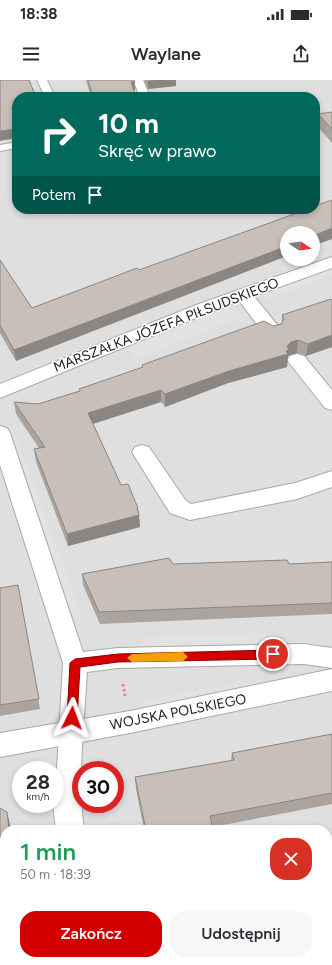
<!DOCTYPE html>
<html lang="pl">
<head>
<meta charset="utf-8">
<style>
  body { margin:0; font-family:Figtree,sans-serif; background:#f7f7f7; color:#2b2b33; height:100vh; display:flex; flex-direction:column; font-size:15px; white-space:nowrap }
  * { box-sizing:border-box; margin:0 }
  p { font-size:13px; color:#7c7c81 }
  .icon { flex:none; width:22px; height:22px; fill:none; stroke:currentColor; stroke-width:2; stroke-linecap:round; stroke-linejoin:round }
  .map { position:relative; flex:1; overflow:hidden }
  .side { position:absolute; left:0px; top:745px; width:332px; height:140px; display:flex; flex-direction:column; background:#fff; border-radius:16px 16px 0 0; box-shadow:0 2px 6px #0003 }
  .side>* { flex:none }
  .top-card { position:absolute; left:12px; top:12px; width:308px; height:122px; border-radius:16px; box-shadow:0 2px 6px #0003; background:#00695c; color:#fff; overflow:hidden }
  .needle { width:26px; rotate:103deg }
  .controls { position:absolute; left:280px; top:146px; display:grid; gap:8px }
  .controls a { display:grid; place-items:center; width:40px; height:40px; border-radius:50%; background:#fff; box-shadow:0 2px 6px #0003; font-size:20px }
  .speed { position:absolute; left:12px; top:681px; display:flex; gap:8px; font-size:20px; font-weight:700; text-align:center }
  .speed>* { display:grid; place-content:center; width:52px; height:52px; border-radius:50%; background:#fff; box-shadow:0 2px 6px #0003; line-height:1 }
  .speed small { font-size:10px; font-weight:400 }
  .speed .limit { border:6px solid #d22; background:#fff; color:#111 }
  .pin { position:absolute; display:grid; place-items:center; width:34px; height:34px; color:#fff; margin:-17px; border:2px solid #fff; border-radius:50%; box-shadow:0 1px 4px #0007 }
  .me { position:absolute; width:44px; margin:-22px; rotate:3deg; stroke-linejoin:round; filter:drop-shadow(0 0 3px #0008) }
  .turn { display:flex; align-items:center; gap:14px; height:84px; padding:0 20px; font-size:18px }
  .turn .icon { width:52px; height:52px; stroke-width:2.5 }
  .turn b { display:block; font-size:28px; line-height:34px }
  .then { display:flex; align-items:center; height:38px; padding:0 20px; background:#0003; gap:8px; font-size:15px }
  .round { display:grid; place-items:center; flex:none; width:42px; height:42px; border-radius:16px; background:#f7f7f7 }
  .overview { display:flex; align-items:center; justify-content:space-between; height:68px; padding:0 20px }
  h1 { font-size:24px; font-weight:600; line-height:30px; color:#1e9e55 }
  .button { display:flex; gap:8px; margin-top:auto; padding:8px 20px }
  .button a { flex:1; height:46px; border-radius:16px; background:#d40000; color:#fff; font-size:16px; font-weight:600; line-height:46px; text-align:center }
  .button a+a { background:#f7f7f7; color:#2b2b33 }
  .status { display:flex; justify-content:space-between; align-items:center; height:28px; padding:0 20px; background:#fff; direction:ltr }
  .status svg { height:11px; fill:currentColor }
  header { display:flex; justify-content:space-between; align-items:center; height:52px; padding:0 20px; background:#fff; font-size:18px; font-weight:600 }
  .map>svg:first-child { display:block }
  .residential { fill:#e0dfdf; fill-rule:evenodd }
  .parking { fill:#e2e2e2 }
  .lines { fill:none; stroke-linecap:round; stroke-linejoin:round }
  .service-casing { stroke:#a9a9a9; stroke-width:2 }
  .minor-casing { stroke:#a9a9a9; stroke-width:2 }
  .tertiary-casing { stroke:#a9a9a9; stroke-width:2 }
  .path { stroke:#fa8072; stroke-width:3; stroke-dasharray:2.5 2.5; stroke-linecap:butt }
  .service { fill:#fff; fill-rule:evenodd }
  .minor { fill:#fff; fill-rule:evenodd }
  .tertiary { fill:#fff; fill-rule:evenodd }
  .wall { fill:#aba49e }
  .shaded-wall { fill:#8b8681 }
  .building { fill:#c7bfb8; stroke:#8b8681 }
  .route { fill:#d40000; stroke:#8a0000 }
  .slow { fill:#f59e0b }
  .labels { text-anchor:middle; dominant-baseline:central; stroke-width:3; stroke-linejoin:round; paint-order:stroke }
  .street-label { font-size:14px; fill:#222; stroke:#fff }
</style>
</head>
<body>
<div class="status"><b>18:38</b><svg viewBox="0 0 49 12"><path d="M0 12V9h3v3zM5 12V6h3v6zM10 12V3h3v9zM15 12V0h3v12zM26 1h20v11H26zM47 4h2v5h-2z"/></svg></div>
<header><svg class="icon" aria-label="menu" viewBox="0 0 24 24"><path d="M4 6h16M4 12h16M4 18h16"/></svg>Waylane<svg class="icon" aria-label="share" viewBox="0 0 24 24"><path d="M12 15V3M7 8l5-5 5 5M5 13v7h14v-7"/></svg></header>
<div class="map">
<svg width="332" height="885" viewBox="0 0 332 885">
  <rect width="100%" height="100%" fill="#f2efe9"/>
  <path class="residential" d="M 0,0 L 332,0 L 332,885 L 0,885 ZM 17,17 L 315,17 L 315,129 L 17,129 ZM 287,153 L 313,153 L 313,179 L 287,179 ZM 21,690 L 55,690 L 55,724 L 21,724 ZM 81,690 L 115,690 L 115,724 L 81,724 ZM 5,750 L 327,750 L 327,880 L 5,880 Z"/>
  <path class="parking" d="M 332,186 L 332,194 L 265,221 L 268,212 Z
    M 236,225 L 240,237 L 134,280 L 129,266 Z
    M 17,358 L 81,534 L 69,536 L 16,380 Z
    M 266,553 L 267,562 L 142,567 L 141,557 Z
    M 235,604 L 247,613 L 148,631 L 145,620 Z"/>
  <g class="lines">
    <defs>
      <path id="service" d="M 37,0 L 47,0 L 55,17 L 45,17 Z
        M 133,0 L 143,0 L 150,17 L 140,17 Z
        M 17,62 L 17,68 L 0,71 L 0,65 Z"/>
      <path id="minor" d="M 243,209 L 249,210 L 279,247 L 281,251 L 279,255 L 272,257 L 265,255 L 237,218 L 234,214 L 237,210 Z
        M 297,274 L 304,276 L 332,310 L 332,330 L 325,328 L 287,280 L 290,276 Z
        M 0,346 L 7,348 L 10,353 L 83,572 L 118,568 L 304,564 L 332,568 L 332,588 L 304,584 L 118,588 L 87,592 C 84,645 77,698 84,750 L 56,750 L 53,725 L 55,724 L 63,583 L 0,385 Z
        M 142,365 L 149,367 L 186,421 L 191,424 L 295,403 L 332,391 L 332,407 L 297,419 L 190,440 L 170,433 L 135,377 L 132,372 L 135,367 Z
        M 75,880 L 105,880 L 106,885 L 76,885 Z"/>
      <path id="tertiary" d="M 332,177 L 332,188 L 208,233 L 0,318 L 0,304 L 196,225 Z
        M 332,589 L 332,611 L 130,653 L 0,677 L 0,653 L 130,631 Z"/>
    </defs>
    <use href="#service" class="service-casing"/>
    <use href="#minor" class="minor-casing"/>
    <use href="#tertiary" class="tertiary-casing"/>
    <path class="path" d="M 123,604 L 125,616"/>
    <use href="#service" class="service"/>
    <use href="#minor" class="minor"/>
    <use href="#tertiary" class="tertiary"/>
  </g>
  <path class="wall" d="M 86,0 L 134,0 L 135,10 L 133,10 L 136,17 L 91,17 Z
    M 144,0 L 176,0 L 176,6 L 148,9 Z
    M 332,32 L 332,63 L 317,46 L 318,34 Z
    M 0,180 L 32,228 L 16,281 L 0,253 Z
    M 332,220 L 332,267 L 306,276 L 297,273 L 290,275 L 288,276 L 287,287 L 228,303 L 165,327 L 161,322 L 93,344 L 121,405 L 139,433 L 140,447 L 68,466 L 36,382 L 34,369 L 39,368 L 16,334 L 14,322 L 38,324 L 79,311 L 79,309 L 142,288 L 142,285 L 281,244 L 282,242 L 282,235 Z
    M 332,482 L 332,534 L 100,544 L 83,505 L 82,494 L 173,484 L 289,484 Z
    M 18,505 L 40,629 L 0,636 L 0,508 Z
    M 332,654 L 332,724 L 213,747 L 213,750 L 144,750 L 136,709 L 135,697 L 231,681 L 232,673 Z
    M 160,880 L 244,880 L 246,885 L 161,885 Z"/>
  <path class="shaded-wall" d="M 155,0 L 176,0 L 176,6 L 148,9 L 148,1 Z
    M 131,2 L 135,2 L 135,10 L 131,10 Z
    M 17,49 L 17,58 L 0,61 L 0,51 Z
    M 332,148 L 332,159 L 313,166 L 313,156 Z
    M 287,166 L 287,176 L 16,281 L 14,270 Z
    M 332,255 L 332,267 L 306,276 L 308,264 Z
    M 298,260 L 297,273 L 290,275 L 288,276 L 287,287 L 228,303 L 165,327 L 165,314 L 291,262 Z
    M 161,310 L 161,322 L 89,345 L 88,333 Z
    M 138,428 L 140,447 L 68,466 L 67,454 Z
    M 7,732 L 10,744 L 10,750 L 9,750 Z
    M 28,880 L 30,880 L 30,885 L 28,885 Z"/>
  <path class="building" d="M 0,0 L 29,0 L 36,17 L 17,17 L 17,49 L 0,51 Z
    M 88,0 L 134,0 L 135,2 L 131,2 L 136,17 L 93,17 Z
    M 332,32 L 332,49 L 318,34 Z
    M 332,120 L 332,148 L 313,156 L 313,153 L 287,153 L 287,166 L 14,270 L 0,245 L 0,180 L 32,228 L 137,188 L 139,190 L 308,129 L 315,129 L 315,126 Z
    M 331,219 L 332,220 L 332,255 L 308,264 L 298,260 L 291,262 L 287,266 L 289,270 L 286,271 L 288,274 L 229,291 L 165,314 L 161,310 L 88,333 L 121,405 L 128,404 L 138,428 L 137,428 L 139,435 L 67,454 L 34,369 L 45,367 L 14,322 L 38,324 L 80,311 L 79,309 L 143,287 L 142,285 L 264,241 L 273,246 L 281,244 L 284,239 L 282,235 Z
    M 169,478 L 173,484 L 287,480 L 289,484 L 332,482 L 332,523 L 99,532 L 82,494 Z
    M 18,505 L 39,619 L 0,625 L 0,508 Z
    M 332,654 L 332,713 L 210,736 L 213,750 L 146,750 L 135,697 L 234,680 L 232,673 Z
    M 0,728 L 7,732 L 9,750 L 5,750 L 5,880 L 28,880 L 28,885 L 0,885 Z
    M 162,880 L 244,880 L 246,885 L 163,885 Z"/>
  <path class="route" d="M 273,570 L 278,574 L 273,579 L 118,582 L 80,587 L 77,638 L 76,642 L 68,642 L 67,638 L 70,583 L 75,579 L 118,574 Z"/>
  <path class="slow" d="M 183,572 L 188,577 L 183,581 L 132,582 L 127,578 L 132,574 Z"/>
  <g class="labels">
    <g class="street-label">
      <text transform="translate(166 245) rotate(-21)">MARSZAŁKA JÓZEFA PIŁSUDSKIEGO</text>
      <text transform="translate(178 632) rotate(-11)">WOJSKA POLSKIEGO</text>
    </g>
  </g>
</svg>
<div class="controls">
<a><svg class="needle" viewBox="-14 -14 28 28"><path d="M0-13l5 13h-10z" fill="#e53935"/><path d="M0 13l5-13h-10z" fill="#7c7c81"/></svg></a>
</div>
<div class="speed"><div>28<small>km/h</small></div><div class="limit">30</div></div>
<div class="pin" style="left:273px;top:574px;background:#d93025"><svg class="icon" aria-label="arrive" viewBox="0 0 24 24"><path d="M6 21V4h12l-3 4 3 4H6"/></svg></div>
<svg class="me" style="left:72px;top:638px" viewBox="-20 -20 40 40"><path d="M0-17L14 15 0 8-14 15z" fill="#d40000" stroke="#fff" stroke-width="4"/></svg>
<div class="top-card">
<div class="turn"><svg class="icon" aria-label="right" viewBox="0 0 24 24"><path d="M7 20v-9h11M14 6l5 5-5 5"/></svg><div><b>10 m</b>Skręć w prawo</div></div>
<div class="then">Potem<svg class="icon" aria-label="arrive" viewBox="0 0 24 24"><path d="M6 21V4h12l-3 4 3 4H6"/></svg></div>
</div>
<section class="side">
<div class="overview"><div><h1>1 min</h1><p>50 m · 18:39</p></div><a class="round" style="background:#d93025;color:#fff"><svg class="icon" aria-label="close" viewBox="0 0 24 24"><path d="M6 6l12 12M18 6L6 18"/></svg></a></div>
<div class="button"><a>Zakończ</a><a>Udostępnij</a></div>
</section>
</div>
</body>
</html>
